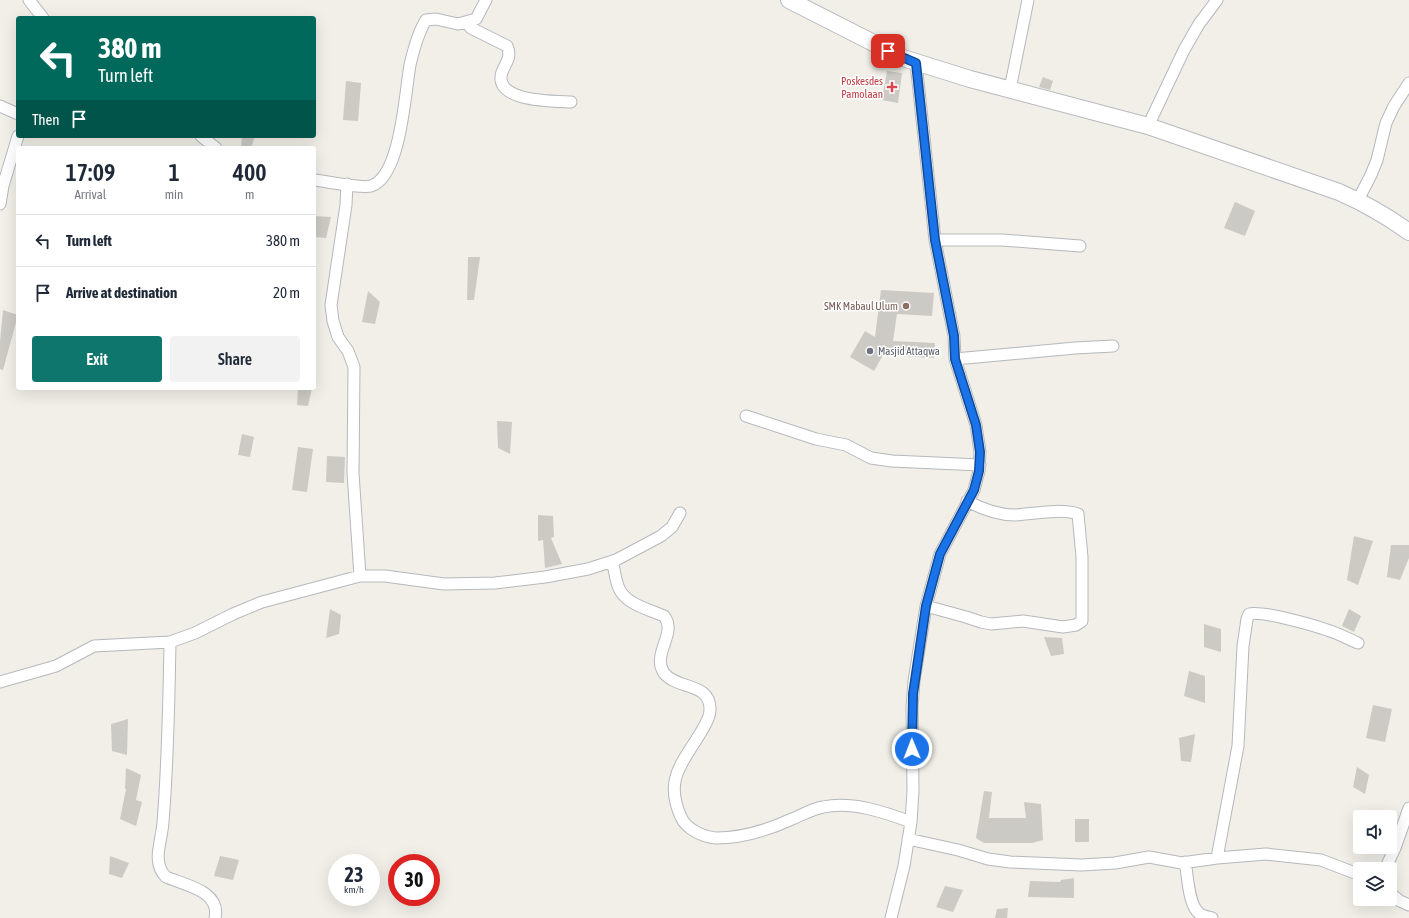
<!DOCTYPE html>
<html lang="en">
<head>
<meta charset="utf-8">
<style>
  body { margin:0; font-family:"Asap Condensed",sans-serif; background:#f2f2f3; color:#1f2937; height:100vh; display:flex; flex-direction:column; font-size:15px; white-space:nowrap }
  * { box-sizing:border-box; margin:0 }
  p { font-size:13px; color:#747a83 }
  .icon { flex:none; width:22px; height:22px; fill:none; stroke:currentColor; stroke-width:2; stroke-linecap:round; stroke-linejoin:round }
  .map { position:relative; flex:1; overflow:hidden }
  .details { position:absolute; left:16px; top:146px; width:300px; height:244px; display:flex; flex-direction:column; background:#fff; border-radius:4px; box-shadow:0 4px 16px #0002 }
  .details>* { flex:none }
  .guide { position:absolute; left:16px; top:16px; width:300px; height:122px; border-radius:4px; box-shadow:0 4px 16px #0002; background:#00695c; color:#fff; overflow:hidden }
  .fabs { position:absolute; left:1353px; top:810px; display:grid; gap:8px }
  .fabs a { display:grid; place-items:center; width:44px; height:44px; border-radius:4px; background:#fff; box-shadow:0 4px 16px #0002; font-size:20px }
  .speed { position:absolute; left:328px; top:854px; display:flex; gap:8px; font-size:20px; font-weight:700; text-align:center }
  .speed>* { display:grid; place-content:center; width:52px; height:52px; border-radius:50%; background:#fff; box-shadow:0 4px 16px #0002; line-height:1 }
  .speed small { font-size:10px; font-weight:400 }
  .speed .limit { border:6px solid #d22; background:#fff; color:#111 }
  .pin { position:absolute; display:grid; place-items:center; width:34px; height:34px; color:#fff; margin:-17px; border-radius:8px; box-shadow:0 2px 6px #0006 }
  .me { position:absolute; width:44px; margin:-22px; rotate:359deg; stroke-linejoin:round; filter:drop-shadow(0 0 3px #0008) }
  .turn { display:flex; align-items:center; gap:14px; height:84px; padding:0 16px; font-size:18px }
  .turn .icon { width:52px; height:52px; stroke-width:2.5 }
  .turn b { display:block; font-size:28px; line-height:34px }
  .then { display:flex; align-items:center; height:38px; padding:0 16px; background:#0003; gap:8px; font-size:15px }
  .eta { display:flex; justify-content:space-evenly; align-items:center; height:68px; text-align:center }
  .eta b { font-size:24px; font-weight:600; line-height:28px }
  .button { display:flex; gap:8px; margin-top:auto; padding:8px 16px }
  .button a { flex:1; height:46px; border-radius:4px; background:#0f766e; color:#fff; font-size:16px; font-weight:600; line-height:46px; text-align:center }
  .button a+a { background:#f2f2f3; color:#1f2937 }
  ul { padding:0; list-style:none }
  li { display:flex; align-items:center; gap:12px; height:52px; padding:0 16px; border-top:1px solid #e0e1e3 }
  li div { flex:1 }
  li b { display:block; font-size:15px }
  li em { font-style:normal }
  .map>svg:first-child { display:block }
  .building { fill:#cccac5 }
  .lines { fill:none; stroke-linecap:round; stroke-linejoin:round }
  .street-casing { stroke:#b5b8bc; stroke-width:13 }
  .secondary-casing { stroke:#b6babf; stroke-width:18 }
  .street { stroke:#fff; stroke-width:11 }
  .secondary { stroke:#fff; stroke-width:16 }
  .route-casing { stroke:#114b97; stroke-width:10 }
  .route { stroke:#1a73e8; stroke-width:7 }
  .health-dot { fill:#e0444e; stroke:#fff; stroke-width:1.5 }
  .education-dot { fill:#8d6e63; stroke:#fff; stroke-width:1.5 }
  .worship-dot { fill:#6b7280; stroke:#fff; stroke-width:1.5 }
  .labels { text-anchor:middle; dominant-baseline:central; stroke-width:3; stroke-linejoin:round; paint-order:stroke }
  .health-label { font-size:11px; fill:#be3a42; stroke:#fff; text-anchor:end }
  .education-label { font-size:11px; fill:#785e54; stroke:#fff; text-anchor:end }
  .worship-label { font-size:11px; fill:#5b616d; stroke:#fff; text-anchor:start }
</style>
</head>
<body>
<div class="map">
<svg width="1409" height="918" viewBox="0 0 1409 918">
  <rect width="100%" height="100%" fill="#f1efe8"/>
  <path class="building" d="M 887,71 L 902,73 L 898,103 L 882,100 Z
    M 1043,77 L 1053,81 L 1050,90 L 1039,87 Z
    M 346,81 L 361,83 L 358,121 L 343,120 Z
    M 242,136 L 255,136 L 251,148 L 241,148 Z
    M 1235,202 L 1255,211 L 1245,236 L 1224,228 Z
    M 314,216 L 331,217 L 326,238 L 314,237 Z
    M 468,257 L 480,257 L 474,300 L 467,300 Z
    M 881,290 L 934,293 L 932,316 L 897,314 L 893,341 L 935,343 L 934,358 L 883,355 L 874,371 L 850,357 L 865,331 L 875,337 Z
    M 368,291 L 380,302 L 375,324 L 362,322 Z
    M 3,310 L 18,315 L 3,370 L 0,369 L 0,341 Z
    M 298,388 L 312,388 L 308,406 L 297,405 Z
    M 497,421 L 512,422 L 510,454 L 498,448 Z
    M 242,434 L 254,437 L 250,457 L 238,455 Z
    M 298,447 L 313,449 L 307,492 L 292,490 Z
    M 327,456 L 345,457 L 344,483 L 326,482 Z
    M 538,515 L 553,516 L 554,537 L 551,538 L 562,564 L 545,568 L 543,540 L 538,541 Z
    M 1354,536 L 1373,541 L 1358,585 L 1347,580 Z
    M 1391,545 L 1409,545 L 1409,558 L 1400,580 L 1387,577 Z
    M 330,609 L 341,615 L 339,634 L 326,638 Z
    M 1349,609 L 1361,616 L 1354,632 L 1342,626 Z
    M 1204,624 L 1221,629 L 1221,652 L 1204,647 Z
    M 1044,637 L 1062,638 L 1064,654 L 1051,656 Z
    M 1189,671 L 1205,676 L 1205,703 L 1184,696 Z
    M 1373,705 L 1392,709 L 1385,742 L 1366,738 Z
    M 128,719 L 127,755 L 112,751 L 111,724 Z
    M 1195,734 L 1191,762 L 1181,761 L 1179,738 Z
    M 1357,767 L 1369,775 L 1365,794 L 1353,787 Z
    M 126,768 L 141,775 L 136,800 L 142,802 L 136,826 L 120,819 L 126,789 L 125,789 Z
    M 984,791 L 992,792 L 989,818 L 1026,818 L 1024,802 L 1041,804 L 1043,840 L 1032,843 L 984,843 L 976,838 Z
    M 1075,819 L 1089,819 L 1089,842 L 1075,842 Z
    M 110,856 L 129,863 L 122,878 L 109,874 Z
    M 220,856 L 239,860 L 233,880 L 214,876 Z
    M 1074,878 L 1074,898 L 1028,897 L 1030,881 L 1060,882 L 1061,880 Z
    M 945,886 L 963,890 L 953,912 L 936,907 Z
    M 1008,908 L 1007,918 L 995,918 L 997,909 Z"/>
  <g class="lines">
    <defs>
      <path id="street" d="M 29,0 L 43,18
        M 467,23 L 471,28 L 507,46 C 512,57 506,62 502,72 C 492,102 554,101 571,102
        M 1010,89 L 1028,0
        M 0,106 L 18,114
        M 1148,126 L 1184,50 L 1199,24 L 1217,0
        M 201,136 L 216,148
        M 314,180 C 326,181 361,189 371,186 C 401,177 405,92 410,65 C 413,52 419,31 426,20 L 436,19 L 458,24 L 476,19 L 486,0
        M 347,184 L 346,205 L 331,305 L 333,321 L 338,337 L 348,351 L 354,367 L 353,473 L 360,576
        M 1358,200 L 1371,175 L 1377,160 L 1386,123 L 1394,106 L 1409,83
        M 0,204 L 3,186 L 18,136
        M 935,240 L 1002,240 L 1080,246
        M 955,359 L 1075,348 L 1113,346
        M 746,416 L 816,439 L 846,445 L 871,458 L 892,461 L 980,465
        M 612,562 C 615,570 615,578 618,586 C 624,604 648,609 664,616 C 678,633 651,654 664,673 C 677,690 711,682 710,710 C 710,718 705,725 701,732 C 682,764 664,779 681,817 C 686,829 703,837 716,838 C 742,838 768,830 792,819 C 802,815 812,809 823,807 C 852,801 884,812 911,822
        M 926,606 L 966,617 L 981,622 L 991,624 L 1023,621 L 1063,627 L 1076,625 L 1082,621 L 1082,557 L 1078,514 C 1058,508 1035,514 1015,515 C 998,515 982,509 967,501
        M 170,642 C 169,702 168,762 163,822 C 162,841 151,862 166,877 C 185,885 221,891 215,918
        M 0,682 L 56,666 L 94,646 L 170,642 L 195,633 L 233,614 L 262,602 L 360,576 L 385,576 L 444,584 L 495,583 L 545,577 L 588,569 L 616,560 L 661,536 L 672,527 L 680,513
        M 908,839 L 958,850 L 988,859 L 1010,862 L 1082,865 L 1115,863 L 1149,857 L 1182,863 L 1217,858 L 1266,854 L 1321,860 L 1360,875
        M 1217,858 L 1238,746 L 1243,646 L 1247,619 L 1249,614 C 1260,610 1313,625 1327,630 C 1338,633 1348,639 1358,643
        M 1185,862 C 1188,875 1188,906 1200,914 C 1203,916 1209,917 1212,918
        M 1385,869 L 1395,848 L 1409,808
        M 1390,893 L 1400,901 L 1409,905
        M 891,918 L 904,866 L 911,822 L 913,791 L 912,707 L 914,681 L 926,606 L 940,554 L 974,490 L 979,471 L 980,452 L 976,425 L 955,359 L 954,336 L 935,240 L 916,63"/>
      <path id="secondary" d="M 789,0 L 903,58 L 970,79 L 1148,126 L 1339,192 C 1364,203 1387,216 1409,232"/>
    </defs>
    <use href="#street" class="street-casing"/>
    <use href="#secondary" class="secondary-casing"/>
    <use href="#street" class="street"/>
    <use href="#secondary" class="secondary"/>
  </g>
  <g class="lines">
    <defs>
      <path id="route" d="M 888,51 L 916,63 L 935,240 L 954,336 L 955,359 L 976,425 L 980,452 L 979,471 L 974,490 L 940,554 L 926,606 L 913,694 L 912,749"/>
    </defs>
    <use href="#route" class="route-casing"/>
    <use href="#route" class="route"/>
  </g>
  <path class="health-dot" d="M890 81h4v4h4v4h-4v4h-4v-4h-4v-4h4z"/>
  <circle class="education-dot" cx="906" cy="306" r="4"/>
  <circle class="worship-dot" cx="870" cy="351" r="4"/>
  <g class="labels">
    <g class="health-label">
      <text x="883" y="81">Poskesdes<tspan x="883" dy="13">Pamolaan</tspan></text>
    </g>
    <g class="education-label">
      <text x="898" y="306">SMK Mabaul Ulum</text>
    </g>
    <g class="worship-label">
      <text x="878" y="351">Masjid Attaqwa</text>
    </g>
  </g>
</svg>
<div class="fabs">
<a><svg class="icon" aria-label="sound" viewBox="0 0 24 24"><path d="M4 9h4l5-4v14l-5-4H4zM17 9q2 3 0 6"/></svg></a>
<a><svg class="icon" aria-label="layers" viewBox="0 0 24 24"><path d="M12 4l9 5-9 5-9-5zM3 14l9 5 9-5"/></svg></a>
</div>
<div class="speed"><div>23<small>km/h</small></div><div class="limit">30</div></div>
<div class="pin" style="left:888px;top:51px;background:#d93025"><svg class="icon" aria-label="arrive" viewBox="0 0 24 24"><path d="M6 21V4h12l-3 4 3 4H6"/></svg></div>
<svg class="me" style="left:912px;top:749px" viewBox="-20 -20 40 40"><circle r="17" fill="#1a73e8" stroke="#fff" stroke-width="3"/><path d="M0-11L8 9 0 5-8 9z" fill="#fff"/></svg>
<div class="guide">
<div class="turn"><svg class="icon" aria-label="left" viewBox="0 0 24 24"><path d="M17 20v-9H6M10 6l-5 5 5 5"/></svg><div><b>380 m</b>Turn left</div></div>
<div class="then">Then<svg class="icon" aria-label="arrive" viewBox="0 0 24 24"><path d="M6 21V4h12l-3 4 3 4H6"/></svg></div>
</div>
<section class="details">
<div class="eta">
<div><b>17:09</b><p>Arrival</p></div>
<div><b>1</b><p>min</p></div>
<div><b>400</b><p>m</p></div>
</div>
<ul>
<li><svg class="icon" aria-label="left" viewBox="0 0 24 24"><path d="M17 20v-9H6M10 6l-5 5 5 5"/></svg><div><b>Turn left</b></div><em>380 m</em></li>
<li><svg class="icon" aria-label="arrive" viewBox="0 0 24 24"><path d="M6 21V4h12l-3 4 3 4H6"/></svg><div><b>Arrive at destination</b></div><em>20 m</em></li>
</ul>
<div class="button"><a>Exit</a><a>Share</a></div>
</section>
</div>
</body>
</html>
